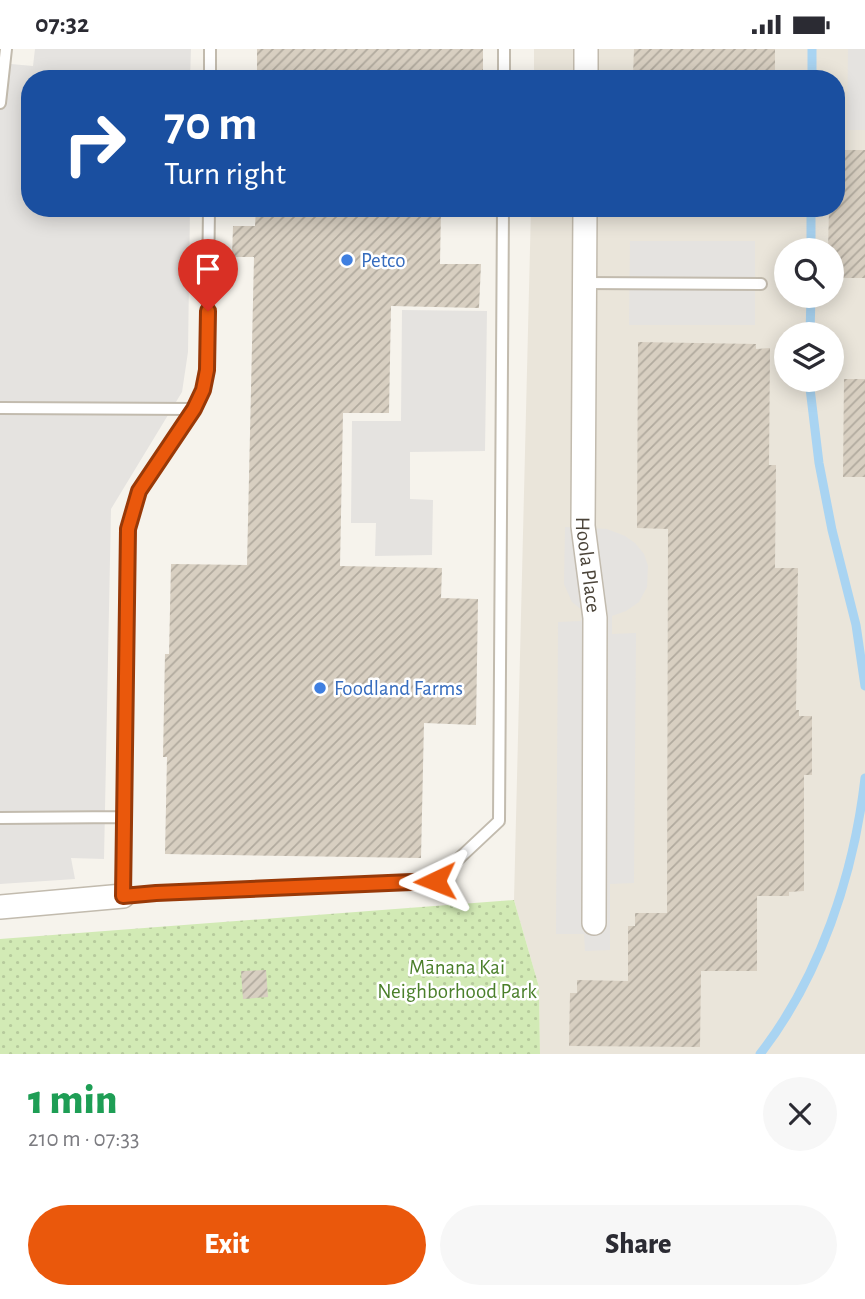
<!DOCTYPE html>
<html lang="en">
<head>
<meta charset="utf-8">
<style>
  body { margin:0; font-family:"Alegreya Sans",sans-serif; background:#f7f7f7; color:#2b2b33; height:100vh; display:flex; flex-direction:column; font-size:26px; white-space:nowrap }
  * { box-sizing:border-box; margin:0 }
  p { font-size:23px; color:#7c7c81 }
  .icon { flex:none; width:38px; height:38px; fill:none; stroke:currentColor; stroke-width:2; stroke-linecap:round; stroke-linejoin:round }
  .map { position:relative; height:1005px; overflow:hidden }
  .details { display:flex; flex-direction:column; background:#fff; flex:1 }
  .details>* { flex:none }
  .guide { position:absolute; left:21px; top:21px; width:824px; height:147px; border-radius:28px; box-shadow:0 4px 18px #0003; background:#1a4fa0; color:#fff; overflow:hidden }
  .buttons { position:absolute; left:774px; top:189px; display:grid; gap:14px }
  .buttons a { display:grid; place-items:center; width:70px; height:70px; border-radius:50%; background:#fff; box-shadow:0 4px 18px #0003; font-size:35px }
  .pin { position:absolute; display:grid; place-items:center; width:60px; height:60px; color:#fff; margin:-72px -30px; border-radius:50% 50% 50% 0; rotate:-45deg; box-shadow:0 0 7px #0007 }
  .pin .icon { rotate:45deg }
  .me { position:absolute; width:77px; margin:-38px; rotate:268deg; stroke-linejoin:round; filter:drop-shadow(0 0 5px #0008) }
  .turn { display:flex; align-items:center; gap:24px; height:147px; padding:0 28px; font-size:32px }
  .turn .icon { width:91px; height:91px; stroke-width:2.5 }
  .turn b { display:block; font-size:49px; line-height:60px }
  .round { display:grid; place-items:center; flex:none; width:74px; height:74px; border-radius:37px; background:#f7f7f7 }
  .headline { display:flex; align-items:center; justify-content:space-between; height:119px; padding:0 28px }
  h1 { font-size:42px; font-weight:800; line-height:52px; color:#1e9e55 }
  .cta { display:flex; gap:14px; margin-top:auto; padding:14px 28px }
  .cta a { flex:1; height:80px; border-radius:42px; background:#ea580c; color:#fff; font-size:28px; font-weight:800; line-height:80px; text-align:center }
  .cta a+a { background:#f7f7f7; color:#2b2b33 }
  .status { display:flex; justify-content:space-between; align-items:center; height:49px; padding:0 35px; background:#fff; direction:ltr }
  .status svg { height:19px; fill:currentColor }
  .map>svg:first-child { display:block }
  .residential { fill:#eae5da; fill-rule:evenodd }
  .park { fill:url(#park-dots) }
  .parking { fill:#e5e3e0 }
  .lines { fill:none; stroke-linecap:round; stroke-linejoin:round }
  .stream { stroke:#a9d4f2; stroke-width:9 }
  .building { fill:url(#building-hatch) }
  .service-casing { stroke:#c2bbae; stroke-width:14 }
  .minor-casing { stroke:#c2bbae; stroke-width:26 }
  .service { stroke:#fff; stroke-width:10 }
  .minor { stroke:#fff; stroke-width:23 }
  .route-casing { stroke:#983908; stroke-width:18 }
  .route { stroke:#ea580c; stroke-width:12 }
  .shop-dot { fill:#3f7fe0; stroke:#fff; stroke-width:2.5 }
  .labels { text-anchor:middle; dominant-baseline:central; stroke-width:5; stroke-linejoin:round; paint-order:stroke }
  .shop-label { font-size:21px; fill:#366cbe; stroke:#fff; text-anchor:start }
  .street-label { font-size:21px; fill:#4b4439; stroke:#fff }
  .park-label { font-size:21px; fill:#4a7f2a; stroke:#fff }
</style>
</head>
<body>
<div class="status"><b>07:32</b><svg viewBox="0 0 49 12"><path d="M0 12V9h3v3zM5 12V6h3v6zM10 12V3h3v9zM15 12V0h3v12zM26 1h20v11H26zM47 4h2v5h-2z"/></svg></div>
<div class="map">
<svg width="865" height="1005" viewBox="0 0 865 1005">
  <defs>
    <pattern id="park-dots" width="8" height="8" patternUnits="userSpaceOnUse" patternTransform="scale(1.75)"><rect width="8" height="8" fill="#d2eab5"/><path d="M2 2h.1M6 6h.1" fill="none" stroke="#b6ca9c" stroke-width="1.8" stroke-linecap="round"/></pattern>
    <pattern id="building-hatch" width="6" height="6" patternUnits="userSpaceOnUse" patternTransform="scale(1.75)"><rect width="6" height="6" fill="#d8cfc1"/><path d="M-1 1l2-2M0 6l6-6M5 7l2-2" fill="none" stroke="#b1aa9e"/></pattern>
  </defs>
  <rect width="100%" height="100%" fill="#f6f3ec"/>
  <path class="residential" d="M 534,0 L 865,0 L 865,1005 L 540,1005 L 539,938 L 514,851 L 531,159 L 836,159 L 836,30 L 534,30 ZM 786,201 L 831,201 L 831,247 L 786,247 ZM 786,285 L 831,285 L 831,331 L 786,331 Z"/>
  <path class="park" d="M 514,851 L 539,938 L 540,1005 L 0,1005 L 0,890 Z"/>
  <path class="parking" d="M 35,0 L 191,0 L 190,30 L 30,30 L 30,159 L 190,159 L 188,303 L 182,343 L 111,460 L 104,810 L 71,809 L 75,830 L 0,835 L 0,14 L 33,17 Z
    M 848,0 L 865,0 L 865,81 L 847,81 Z
    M 630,192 L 755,192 L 755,276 L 629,276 Z
    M 402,261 L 487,262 L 485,402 L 410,403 L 410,450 L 433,451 L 432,506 L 375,507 L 376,474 L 351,474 L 352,372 L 401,372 Z
    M 565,478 L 607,480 L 625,487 L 635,494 L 644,505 L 648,517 L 647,538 L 639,553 L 626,562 L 612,567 L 612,585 L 636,584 L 634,834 L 610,835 L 610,901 L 585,902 L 584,885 L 556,885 L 558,573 L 581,572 L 582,561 L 572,553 L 564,535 Z"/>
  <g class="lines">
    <path class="stream" d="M 812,30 L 812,0
      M 811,201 L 811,159
      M 810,285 L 811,247
      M 809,331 L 819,414 L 832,481 L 856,576 L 865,637
      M 760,1005 C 820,928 854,825 865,729"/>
  </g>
  <path class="building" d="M 257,0 L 483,0 L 483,28 L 257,30 Z
    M 634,0 L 775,0 L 775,23 L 762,23 L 762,28 L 633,27 Z
    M 842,101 L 865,101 L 865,229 L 842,229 L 842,222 L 831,223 L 831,201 L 828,201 L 829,159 L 836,159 L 836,136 L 842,136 Z
    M 256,159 L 441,159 L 440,215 L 481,215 L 479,259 L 391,257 L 389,364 L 343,364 L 340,517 L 442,519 L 441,549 L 478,550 L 476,676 L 424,674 L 421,809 L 165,805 L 167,708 L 163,708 L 165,605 L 169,605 L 171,515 L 247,516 L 254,208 L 232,208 L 233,177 L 255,177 Z
    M 638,293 L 756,295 L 756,300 L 770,299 L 769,416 L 776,416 L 775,519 L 798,519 L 796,661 L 799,661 L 799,667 L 812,667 L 812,726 L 804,726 L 804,842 L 789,843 L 789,847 L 757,847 L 757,922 L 701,922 L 700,998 L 569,997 L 570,944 L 577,944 L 577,931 L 628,932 L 628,877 L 635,877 L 635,864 L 667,864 L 668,480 L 637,479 Z
    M 844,330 L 865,330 L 865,428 L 843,428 Z
    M 266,921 L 268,948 L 243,950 L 241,922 Z"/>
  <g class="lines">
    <defs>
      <path id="service" d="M 210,30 L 210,0
        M 504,30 L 504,0
        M 0,54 L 6,0
        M 209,159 L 207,322 C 198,367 164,400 141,439 C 134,451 132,467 128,480 L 123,847 L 156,844 L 435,832 L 499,772 L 503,159
        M 584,234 L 761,235
        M 0,359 L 194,360
        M 0,769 L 124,768"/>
      <g id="minor">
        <path d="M 586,30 L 586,0"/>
        <path id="s1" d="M 585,159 L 583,477 L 595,569 L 594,874"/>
        <path d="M 0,858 L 123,847"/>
      </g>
    </defs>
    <use href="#service" class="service-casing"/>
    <use href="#minor" class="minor-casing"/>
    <use href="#service" class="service"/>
    <use href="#minor" class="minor"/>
  </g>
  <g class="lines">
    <defs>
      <path id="route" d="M 208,262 L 207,321 L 203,341 L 194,360 L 139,442 L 128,480 L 123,847 L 156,844 L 435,832"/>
    </defs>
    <use href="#route" class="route-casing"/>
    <use href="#route" class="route"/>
  </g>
  <g class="shop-dot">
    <circle cx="347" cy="211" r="7"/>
    <circle cx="320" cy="639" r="7"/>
  </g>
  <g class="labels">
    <g class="shop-label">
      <text x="361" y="211">Petco</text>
      <text x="334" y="639">Foodland Farms</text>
    </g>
    <g class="street-label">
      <text stroke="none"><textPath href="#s1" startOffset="357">Hoola Place</textPath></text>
    </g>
    <g class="park-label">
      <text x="457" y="918">Mānana Kai<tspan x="457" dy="24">Neighborhood Park</tspan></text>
    </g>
  </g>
</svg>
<div class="buttons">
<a><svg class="icon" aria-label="search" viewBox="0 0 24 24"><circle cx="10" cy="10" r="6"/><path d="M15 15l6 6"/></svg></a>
<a><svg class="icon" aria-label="layers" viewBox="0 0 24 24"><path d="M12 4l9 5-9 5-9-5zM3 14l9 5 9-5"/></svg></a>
</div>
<div class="pin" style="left:208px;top:262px;background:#d93025"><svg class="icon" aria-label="arrive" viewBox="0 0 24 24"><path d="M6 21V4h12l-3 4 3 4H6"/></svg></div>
<svg class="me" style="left:435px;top:832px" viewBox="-20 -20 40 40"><path d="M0-17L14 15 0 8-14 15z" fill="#ea580c" stroke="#fff" stroke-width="4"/></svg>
<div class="guide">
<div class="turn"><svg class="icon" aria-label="right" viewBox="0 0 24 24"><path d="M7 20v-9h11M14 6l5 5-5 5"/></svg><div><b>70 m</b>Turn right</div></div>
</div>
</div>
<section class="details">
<div class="headline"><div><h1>1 min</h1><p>210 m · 07:33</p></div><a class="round"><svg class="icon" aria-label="close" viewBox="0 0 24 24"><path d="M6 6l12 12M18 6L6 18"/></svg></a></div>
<div class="cta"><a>Exit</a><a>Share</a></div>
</section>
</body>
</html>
